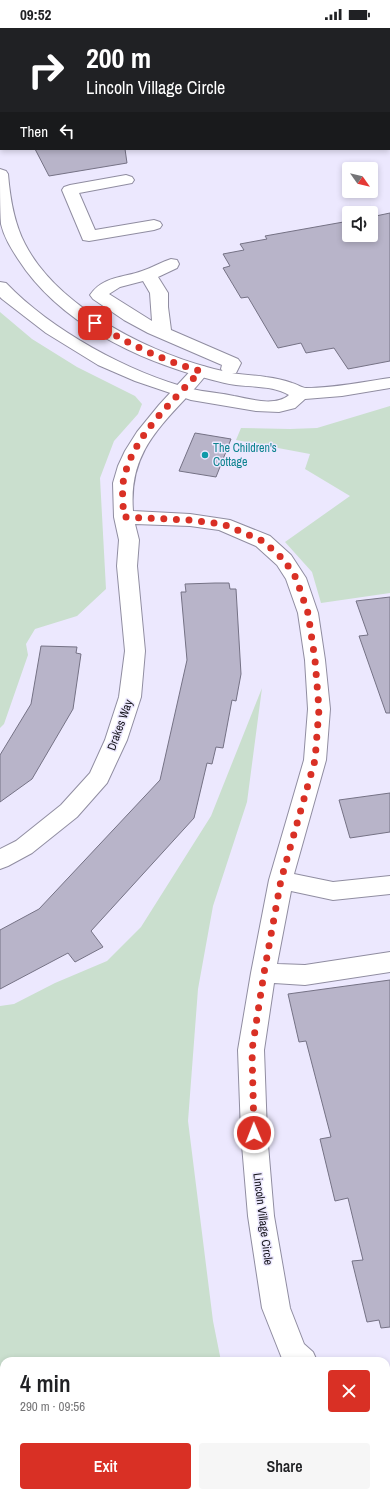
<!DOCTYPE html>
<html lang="en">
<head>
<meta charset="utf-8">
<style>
  body { margin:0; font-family:"Archivo Narrow",sans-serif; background:#f6f6f6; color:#202124; height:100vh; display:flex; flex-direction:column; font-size:15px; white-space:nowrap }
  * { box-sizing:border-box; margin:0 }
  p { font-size:13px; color:#757577 }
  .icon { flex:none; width:22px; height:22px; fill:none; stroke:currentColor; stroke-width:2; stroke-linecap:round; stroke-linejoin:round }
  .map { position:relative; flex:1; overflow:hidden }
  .sheet { position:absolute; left:0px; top:1329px; width:390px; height:140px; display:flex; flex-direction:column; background:#fff; border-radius:12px 12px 0 0; box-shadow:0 2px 6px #0003 }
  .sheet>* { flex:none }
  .top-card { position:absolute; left:0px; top:0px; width:390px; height:122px; box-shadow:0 2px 6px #0003; background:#202124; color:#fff; overflow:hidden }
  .needle { width:26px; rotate:124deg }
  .tools { position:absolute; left:342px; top:134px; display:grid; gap:8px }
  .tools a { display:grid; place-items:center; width:36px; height:36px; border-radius:4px; background:#fff; box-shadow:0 2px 6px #0003; font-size:20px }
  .pin { position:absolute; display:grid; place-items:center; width:34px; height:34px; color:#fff; margin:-17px; border-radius:8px; box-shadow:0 2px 6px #0006 }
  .me { position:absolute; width:44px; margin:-22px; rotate:359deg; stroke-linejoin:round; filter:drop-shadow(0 0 3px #0008) }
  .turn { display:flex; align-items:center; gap:14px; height:84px; padding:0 20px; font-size:18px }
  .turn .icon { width:52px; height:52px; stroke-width:2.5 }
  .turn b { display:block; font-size:28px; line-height:34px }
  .then { display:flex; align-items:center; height:38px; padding:0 20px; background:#0003; gap:8px; font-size:15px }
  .round { display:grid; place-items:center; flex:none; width:42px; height:42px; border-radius:4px; background:#f6f6f6 }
  .headline { display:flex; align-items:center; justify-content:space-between; height:68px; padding:0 20px }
  h1 { font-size:24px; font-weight:600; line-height:30px }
  .primary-button { display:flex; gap:8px; margin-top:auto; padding:8px 20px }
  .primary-button a { flex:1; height:46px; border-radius:4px; background:#d93025; color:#fff; font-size:16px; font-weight:600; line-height:46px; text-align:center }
  .primary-button a+a { background:#f6f6f6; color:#202124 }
  .status { display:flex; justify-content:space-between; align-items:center; height:28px; padding:0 20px; background:#fff; direction:ltr }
  .status svg { height:11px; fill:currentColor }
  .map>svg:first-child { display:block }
  .green { fill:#cadfce }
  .building { fill:#b8b4c9; stroke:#757285 }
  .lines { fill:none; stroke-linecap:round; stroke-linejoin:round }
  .minor-casing { stroke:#908da1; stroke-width:2 }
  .major-casing { stroke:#908da1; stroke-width:2 }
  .minor { fill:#fff; fill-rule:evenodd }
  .major { fill:#fff; fill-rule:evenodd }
  .route { stroke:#d93025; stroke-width:7; stroke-dasharray:0 12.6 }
  .culture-dot { fill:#0f9aa8; stroke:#ece8fe; stroke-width:1.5 }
  .labels { text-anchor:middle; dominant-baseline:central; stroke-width:3; stroke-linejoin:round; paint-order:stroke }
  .culture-label { font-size:12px; fill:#0d838f; stroke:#ece8fe; text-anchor:start }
  .street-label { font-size:12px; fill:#18171e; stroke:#ece8fe }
</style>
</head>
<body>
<div class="status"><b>09:52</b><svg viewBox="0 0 49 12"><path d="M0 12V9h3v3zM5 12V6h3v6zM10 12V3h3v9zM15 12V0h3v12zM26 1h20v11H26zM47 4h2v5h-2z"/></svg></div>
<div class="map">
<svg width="390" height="1469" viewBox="0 0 390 1469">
  <rect width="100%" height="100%" fill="#ece8fe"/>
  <path class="green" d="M 0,284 L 32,311 L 77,339 L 135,368 L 142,376 L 138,386 L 114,413 L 100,450 L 106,561 L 77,588 L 35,601 L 26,616 L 28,627 L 4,696 L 0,700 Z
    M 390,378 L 390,565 L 321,575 L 312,544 L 285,514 L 350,468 L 305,441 L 310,426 L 236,412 L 241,400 L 290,401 L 317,400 Z
    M 262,660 L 247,774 L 213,878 L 198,961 L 188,1093 L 213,1293 L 221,1333 L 4,1333 L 4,1465 L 248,1465 L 247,1469 L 0,1469 L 0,978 L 14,976 L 55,955 L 107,933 L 141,899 L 211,788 Z"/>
  <path class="building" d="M 35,121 L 125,121 L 127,135 L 49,148 Z
    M 390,185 L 390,333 L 348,341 L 334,320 L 306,325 L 301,315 L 278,320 L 248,269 L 241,270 L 223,240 L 230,238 L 223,226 L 244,222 L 240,216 L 267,211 L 265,208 L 349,193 L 349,207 L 371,207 L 371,189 Z
    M 195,405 L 231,411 L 216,449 L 179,443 Z
    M 215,555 L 229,555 L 230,561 L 236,561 L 241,646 L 236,673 L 232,672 L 223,720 L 216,719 L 212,736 L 207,735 L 194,790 L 91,903 L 103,919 L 75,934 L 68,925 L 0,961 L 0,902 L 39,881 L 160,752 L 187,632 L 181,564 L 186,564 L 185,556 Z
    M 390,569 L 390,685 L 386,685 L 359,608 L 368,607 L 356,573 Z
    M 41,618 L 77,619 L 76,625 L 81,626 L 73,681 L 32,751 L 0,774 L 0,727 L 31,676 Z
    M 390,765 L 390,804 L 350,810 L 339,772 Z
    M 390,952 L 390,1299 L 381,1300 L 379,1292 L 367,1294 L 352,1233 L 363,1232 L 348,1170 L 335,1173 L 320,1111 L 331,1109 L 306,1013 L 299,1014 L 288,966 Z"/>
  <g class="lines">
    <defs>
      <path id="minor" d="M 126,147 L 132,149 L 134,152 L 132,155 L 79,165 L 95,202 L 154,192 L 160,194 L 162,197 L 160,200 L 154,202 L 89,213 L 83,212 L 62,162 L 64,159 L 70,157 Z
        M 171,231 L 177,232 L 179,236 L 177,240 L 158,249 L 168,265 L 168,279 L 171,302 L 238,331 L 241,335 L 236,345 L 230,346 L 224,345 L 221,341 L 222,337 L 148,305 L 124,292 L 93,271 L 90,267 C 103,248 123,250 142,243 C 152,240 161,234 171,231 ZM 143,253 L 150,265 L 152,293 L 109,266 L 120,259 Z
        M 200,338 L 206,339 L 209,343 C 202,353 193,362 185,371 C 152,406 129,432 133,483 L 190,486 L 230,492 L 270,508 L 291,527 L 306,550 L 318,585 L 325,632 L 330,681 L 326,732 L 294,846 L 333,854 L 390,848 L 390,866 L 333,872 L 291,863 L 277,936 L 305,937 L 390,924 L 390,944 L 305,957 L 274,955 L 264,1022 L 267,1105 L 274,1188 L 290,1280 L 304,1316 L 313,1324 L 317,1333 L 283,1333 L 262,1280 L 248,1188 L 241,1105 L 238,1022 L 251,945 L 269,852 L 304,732 L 308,681 L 305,632 L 298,585 L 286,551 L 277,537 L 256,518 L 219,502 L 190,498 L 135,496 L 139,512 L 137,538 L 145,623 L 141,669 L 127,712 L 107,755 L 77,789 L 32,825 L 8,838 L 0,841 L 0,821 L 16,813 L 61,777 L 90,745 L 105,712 L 119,669 L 125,623 L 117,538 L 119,512 L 114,489 L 113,455 L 118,438 L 125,423 L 137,404 L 159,377 L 194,339 Z
        M 386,1367 L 390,1368 L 390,1396 L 386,1395 Z
        M 288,1465 L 318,1465 L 318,1469 L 288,1469 Z"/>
      <path id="major" d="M 389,12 L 390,12 L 390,20 L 389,20 Z
        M 389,34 L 390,34 L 390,42 L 389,42 Z
        M 0,51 L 1,51 L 1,59 L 0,59 Z
        M 0,71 L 1,71 L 1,81 L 0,81 Z
        M 0,141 L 6,143 L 8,146 C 10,170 14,195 25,216 C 59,282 157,329 227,344 C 239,347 253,347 266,349 C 274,350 284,352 292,355 C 297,356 302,360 306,360 C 334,360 362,354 390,350 L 390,360 L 342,368 L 305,371 L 295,380 L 279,384 L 256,383 L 191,372 L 135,353 L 98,337 L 46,305 L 2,271 L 0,269 L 0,254 L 6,255 C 51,302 129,345 192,361 C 205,364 220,365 234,368 C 250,371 275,379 289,367 C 274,358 253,359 236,357 C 227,356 218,353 209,351 C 137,332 59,295 18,231 C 11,220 4,209 1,196 C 0,182 0,156 0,141 Z"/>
    </defs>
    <use href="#minor" class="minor-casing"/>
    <use href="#major" class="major-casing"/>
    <use href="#minor" class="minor"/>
    <use href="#major" class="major"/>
  </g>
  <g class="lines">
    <path class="route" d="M 95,295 C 128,316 162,332 200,343 C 171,376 131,409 123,455 C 122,466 123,478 124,489 L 190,492 L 223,496 L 263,513 L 284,532 L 296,550 L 308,585 L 315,632 L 319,681 L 315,732 L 281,852 L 264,945 L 252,1022 L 254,1105"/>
  </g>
  <circle class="culture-dot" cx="205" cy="427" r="4"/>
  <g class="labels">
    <g class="culture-label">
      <text x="213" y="420">The Children's<tspan x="213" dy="14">Cottage</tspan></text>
    </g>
    <g class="street-label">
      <text transform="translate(120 697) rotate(-70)">Drakes Way</text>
      <text transform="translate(263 1191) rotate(83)">Lincoln Village Circle</text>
    </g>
  </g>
</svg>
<div class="tools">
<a><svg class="needle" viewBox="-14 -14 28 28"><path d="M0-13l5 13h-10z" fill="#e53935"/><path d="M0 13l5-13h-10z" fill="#757577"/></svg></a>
<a><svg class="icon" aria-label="sound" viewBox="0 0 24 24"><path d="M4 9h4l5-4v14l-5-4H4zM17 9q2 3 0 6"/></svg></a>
</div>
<div class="pin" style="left:95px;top:295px;background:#d93025"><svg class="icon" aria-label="arrive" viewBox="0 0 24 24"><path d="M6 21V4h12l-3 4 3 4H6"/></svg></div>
<svg class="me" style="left:254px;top:1105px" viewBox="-20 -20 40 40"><circle r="17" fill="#d93025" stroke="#fff" stroke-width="3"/><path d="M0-11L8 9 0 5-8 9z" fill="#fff"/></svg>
<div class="top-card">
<div class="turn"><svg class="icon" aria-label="right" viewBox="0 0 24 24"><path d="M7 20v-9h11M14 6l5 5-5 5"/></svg><div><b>200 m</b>Lincoln Village Circle</div></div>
<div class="then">Then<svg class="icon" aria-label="left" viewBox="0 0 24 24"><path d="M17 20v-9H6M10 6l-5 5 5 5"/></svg></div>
</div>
<section class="sheet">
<div class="headline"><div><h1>4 min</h1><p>290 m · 09:56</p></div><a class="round" style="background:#d93025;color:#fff"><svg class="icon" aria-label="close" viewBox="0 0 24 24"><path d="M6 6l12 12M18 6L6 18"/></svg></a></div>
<div class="primary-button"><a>Exit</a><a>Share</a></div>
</section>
</div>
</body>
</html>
